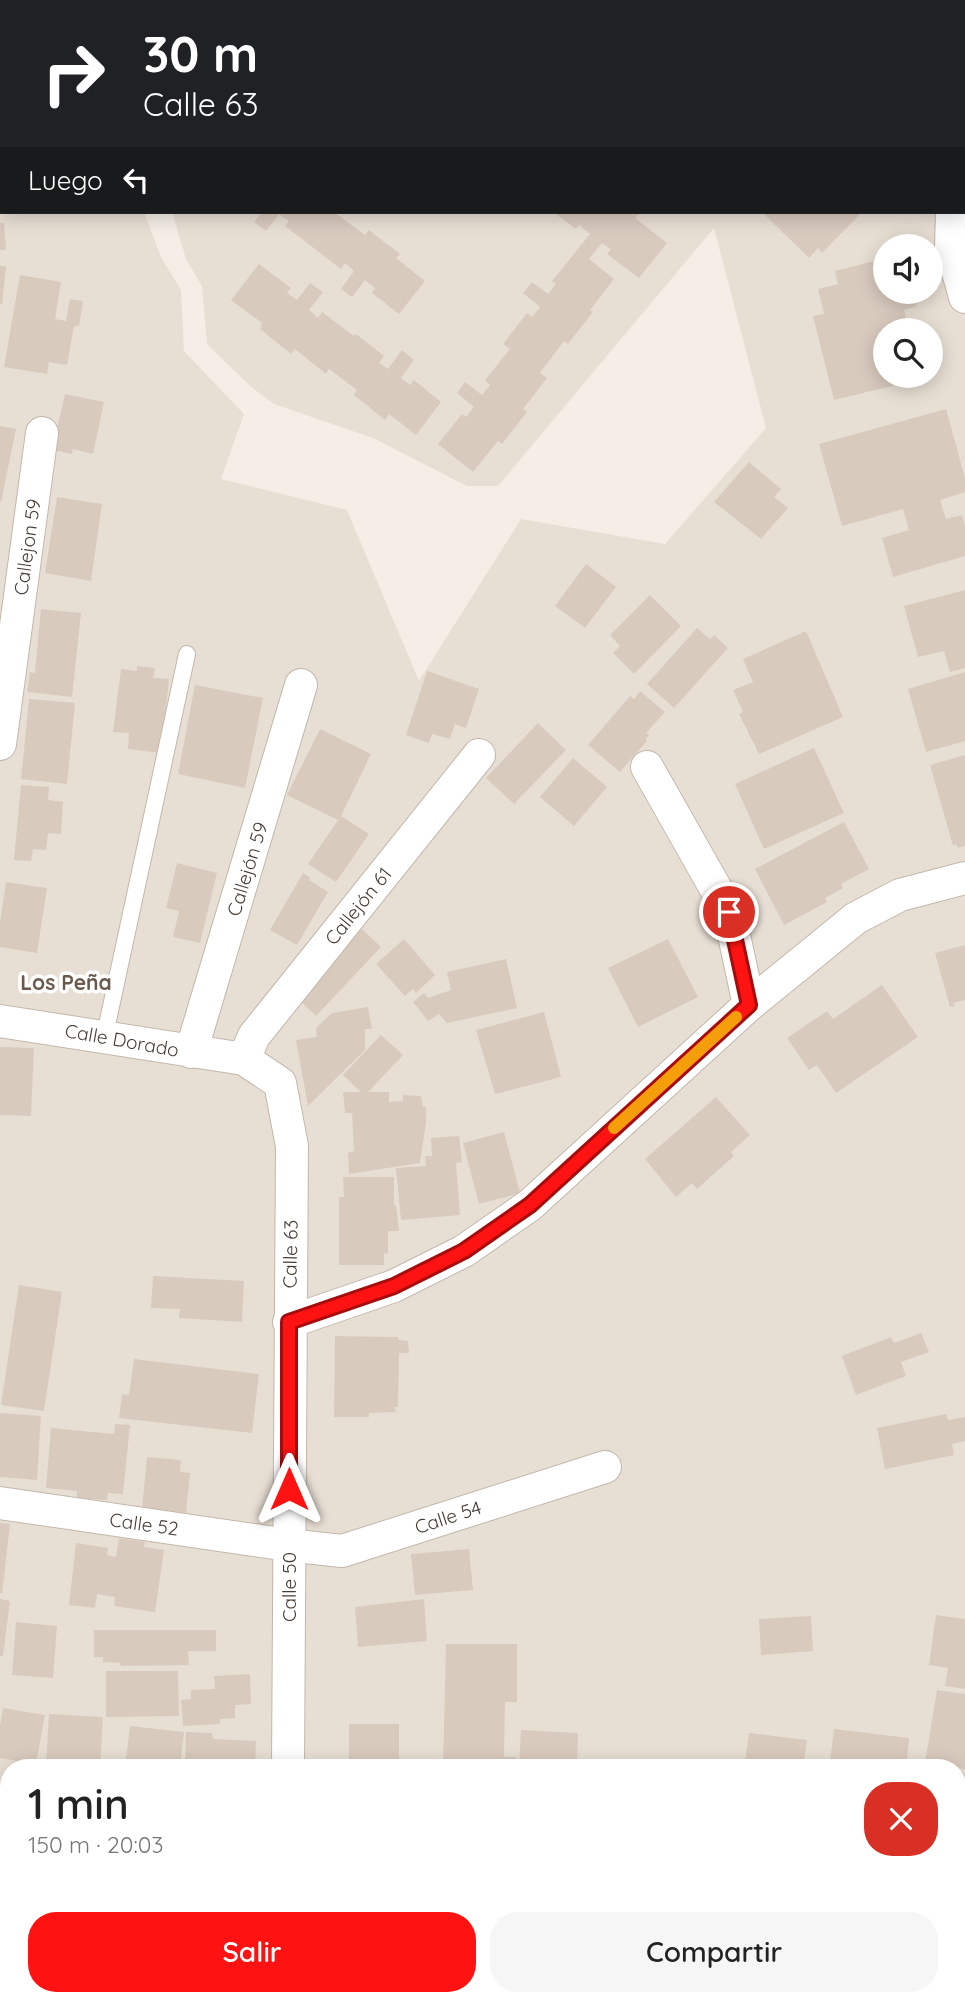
<!DOCTYPE html>
<html lang="es">
<head>
<meta charset="utf-8">
<style>
  body { margin:0; font-family:Quicksand,sans-serif; background:#f6f6f6; color:#222; height:100vh; display:flex; flex-direction:column; font-size:26px; white-space:nowrap }
  * { box-sizing:border-box; margin:0 }
  p { font-size:23px; color:#767676 }
  .icon { flex:none; width:38px; height:38px; fill:none; stroke:currentColor; stroke-width:2; stroke-linecap:round; stroke-linejoin:round }
  .map { position:relative; flex:1; overflow:hidden }
  .drawer { position:absolute; left:0px; top:1759px; width:966px; height:247px; display:flex; flex-direction:column; background:#fff; border-radius:28px 28px 0 0; box-shadow:0 4px 18px #0003 }
  .drawer>* { flex:none }
  .top-card { position:absolute; left:0px; top:0px; width:966px; height:214px; box-shadow:0 4px 18px #0003; background:#202124; color:#fff; overflow:hidden }
  .controls { position:absolute; left:873px; top:234px; display:grid; gap:14px }
  .controls a { display:grid; place-items:center; width:70px; height:70px; border-radius:50%; background:#fff; box-shadow:0 4px 18px #0003; font-size:35px }
  .pin { position:absolute; display:grid; place-items:center; width:60px; height:60px; color:#fff; margin:-30px; border:4px solid #fff; border-radius:50%; box-shadow:0 2px 7px #0007 }
  .me { position:absolute; width:77px; margin:-38px; rotate:0deg; stroke-linejoin:round; filter:drop-shadow(0 0 5px #0008) }
  .turn { display:flex; align-items:center; gap:24px; height:147px; padding:0 28px; font-size:32px }
  .turn .icon { width:91px; height:91px; stroke-width:2.5 }
  .turn b { display:block; font-size:49px; line-height:60px }
  .then { display:flex; align-items:center; height:66px; padding:0 28px; background:#0003; gap:14px; font-size:26px }
  .round { display:grid; place-items:center; flex:none; width:74px; height:74px; border-radius:28px; background:#f6f6f6 }
  .overview { display:flex; align-items:center; justify-content:space-between; height:119px; padding:0 28px }
  h1 { font-size:42px; font-weight:600; line-height:52px }
  .button { display:flex; gap:14px; margin-top:auto; padding:14px 28px }
  .button a { flex:1; height:80px; border-radius:28px; background:#ff1312; color:#fff; font-size:28px; font-weight:600; line-height:80px; text-align:center }
  .button a+a { background:#f6f6f6; color:#222 }
  .map>svg:first-child { display:block }
  .residential { fill:#e8dfd4; fill-rule:evenodd }
  .building { fill:#d9cabe }
  .lines { fill:none; stroke-linecap:round; stroke-linejoin:round }
  .lane-casing { stroke:#c3b7ab; stroke-width:18 }
  .street-casing { stroke:#c3b7ab; stroke-width:34 }
  .lane { stroke:#fff; stroke-width:16 }
  .street { stroke:#fff; stroke-width:32 }
  .route-casing { stroke:#a60c0c; stroke-width:18 }
  .route { stroke:#ff1312; stroke-width:12 }
  .slow { stroke:#f59e0b; stroke-width:12 }
  .labels { text-anchor:middle; dominant-baseline:central; stroke-width:7; stroke-linejoin:round; paint-order:stroke }
  .street-label { font-size:19px; fill:#473d35; stroke:#fff }
  .neighbourhood-label { font-size:21px; font-weight:bold; fill:#6a594c; stroke:#fff }
</style>
</head>
<body>
<div class="map">
<svg width="965" height="2004" viewBox="0 0 965 2004">
  <rect width="100%" height="100%" fill="#f4eee6"/>
  <path class="residential" d="M 0,0 L 965,0 L 965,2004 L 0,2004 L 0,135 L 2,134 L 2,212 L 144,212 L 161,257 L 181,290 L 184,351 L 244,414 L 221,479 L 347,510 L 419,681 L 521,519 L 665,544 L 766,428 L 714,228 L 498,486 L 467,486 L 373,438 L 274,404 L 250,386 L 207,344 L 202,287 L 186,259 L 172,212 L 964,212 L 964,2 L 2,2 L 2,90 ZM 886,247 L 931,247 L 931,292 L 886,292 ZM 886,331 L 931,331 L 931,376 L 886,376 ZM 9,1768 L 957,1768 L 957,1997 L 9,1997 Z"/>
  <path class="building" d="M 262,212 L 334,212 L 365,235 L 369,230 L 400,254 L 396,258 L 425,281 L 399,314 L 372,293 L 375,288 L 365,280 L 352,297 L 341,289 L 354,271 L 345,263 L 341,269 L 285,226 L 289,221 L 279,214 L 266,231 L 254,222 Z
    M 553,212 L 635,212 L 639,214 L 635,218 L 667,243 L 639,278 L 607,254 L 611,249 L 602,243 L 589,259 L 614,279 L 590,310 L 593,312 L 568,344 L 564,341 L 540,373 L 547,378 L 523,409 L 527,412 L 502,444 L 498,441 L 473,472 L 438,444 L 462,414 L 466,417 L 474,407 L 457,393 L 465,382 L 482,395 L 490,385 L 485,380 L 510,349 L 503,344 L 527,313 L 532,317 L 540,307 L 523,293 L 532,282 L 548,294 L 556,284 L 552,281 L 590,234 L 579,225 L 576,229 Z
    M 762,212 L 862,212 L 822,253 L 818,248 L 809,258 Z
    M 0,223 L 4,223 L 6,250 L 0,250 Z
    M 886,258 L 886,292 L 913,292 L 917,306 L 904,310 L 909,331 L 886,331 L 886,376 L 920,376 L 921,379 L 834,400 L 813,316 L 824,314 L 818,289 L 838,284 L 835,271 Z
    M 259,264 L 291,288 L 287,293 L 297,300 L 310,283 L 323,292 L 309,310 L 318,318 L 322,312 L 354,336 L 356,334 L 384,356 L 379,363 L 388,369 L 402,350 L 414,360 L 401,378 L 410,385 L 414,380 L 441,402 L 416,435 L 389,414 L 385,420 L 354,395 L 357,390 L 329,369 L 326,374 L 295,349 L 291,354 L 260,329 L 262,323 L 231,300 Z
    M 0,266 L 6,266 L 2,305 L 0,304 Z
    M 20,275 L 61,282 L 55,319 L 66,321 L 70,299 L 83,301 L 79,326 L 74,326 L 67,365 L 49,362 L 47,374 L 4,367 Z
    M 65,394 L 104,402 L 93,454 L 73,449 L 72,454 L 52,450 Z
    M 946,409 L 965,478 L 965,492 L 940,500 L 946,519 L 962,515 L 965,526 L 965,556 L 893,577 L 882,538 L 909,530 L 903,509 L 842,526 L 819,444 Z
    M 0,426 L 16,429 L 1,502 L 0,502 Z
    M 749,462 L 781,489 L 774,497 L 788,508 L 761,539 L 714,502 Z
    M 57,497 L 102,504 L 91,581 L 45,573 Z
    M 586,564 L 616,587 L 585,628 L 555,606 Z
    M 965,590 L 965,668 L 950,672 L 944,651 L 918,657 L 904,606 Z
    M 650,595 L 681,626 L 634,674 L 613,653 L 620,646 L 610,635 Z
    M 41,609 L 81,613 L 72,697 L 27,692 L 30,672 L 35,673 Z
    M 697,628 L 710,639 L 714,635 L 728,648 L 674,708 L 647,684 Z
    M 806,631 L 843,717 L 759,754 L 739,714 L 743,712 L 733,690 L 753,682 L 743,659 Z
    M 137,666 L 155,668 L 153,678 L 169,679 L 161,753 L 128,749 L 129,733 L 113,732 L 121,669 L 137,671 Z
    M 427,671 L 479,689 L 466,728 L 455,724 L 450,739 L 432,734 L 429,743 L 406,735 Z
    M 965,672 L 965,741 L 926,752 L 908,689 Z
    M 195,685 L 263,698 L 245,788 L 178,774 Z
    M 640,691 L 665,712 L 646,733 L 649,735 L 646,739 L 647,741 L 620,772 L 588,745 L 630,696 L 634,699 Z
    M 29,699 L 75,703 L 67,784 L 21,779 Z
    M 538,723 L 566,750 L 514,804 L 486,778 Z
    M 320,729 L 371,754 L 341,816 L 369,834 L 336,882 L 308,864 L 338,820 L 287,795 Z
    M 814,748 L 844,813 L 764,849 L 735,784 Z
    M 965,755 L 965,846 L 958,848 L 956,844 L 953,846 L 930,765 Z
    M 573,758 L 607,787 L 574,826 L 540,797 Z
    M 21,785 L 49,787 L 48,800 L 63,802 L 61,834 L 48,833 L 46,850 L 33,849 L 31,861 L 14,860 Z
    M 844,822 L 869,869 L 841,884 L 843,888 L 825,898 L 827,902 L 784,925 L 755,869 Z
    M 177,863 L 217,873 L 200,943 L 173,937 L 179,911 L 166,908 Z
    M 303,873 L 311,878 L 309,880 L 328,892 L 297,945 L 270,930 Z
    M 6,882 L 47,888 L 37,953 L 0,947 L 0,923 Z
    M 362,929 L 381,947 L 316,1016 L 297,998 Z
    M 404,939 L 435,975 L 416,993 L 413,989 L 405,996 L 376,964 Z
    M 668,939 L 698,997 L 638,1027 L 608,968 Z
    M 965,945 L 965,1000 L 953,1003 L 955,1006 L 950,1007 L 935,953 Z
    M 506,959 L 517,1008 L 447,1023 L 439,1014 L 428,1021 L 413,1002 L 424,993 L 428,998 L 451,990 L 447,972 Z
    M 882,985 L 918,1037 L 836,1093 L 817,1065 L 809,1070 L 787,1038 L 827,1011 L 833,1019 Z
    M 368,1007 L 372,1029 L 365,1029 L 365,1050 L 308,1106 L 296,1040 L 317,1037 L 316,1028 L 332,1013 Z
    M 544,1012 L 561,1077 L 495,1094 L 476,1030 Z
    M 381,1035 L 403,1055 L 368,1092 L 389,1092 L 389,1102 L 403,1101 L 403,1095 L 421,1096 L 423,1107 L 426,1106 L 426,1123 L 420,1163 L 349,1174 L 348,1153 L 354,1151 L 352,1113 L 345,1113 L 343,1092 L 361,1092 L 343,1075 Z
    M 0,1047 L 34,1048 L 31,1116 L 0,1115 Z
    M 716,1097 L 750,1135 L 731,1152 L 734,1156 L 697,1189 L 692,1183 L 676,1197 L 645,1159 Z
    M 504,1132 L 520,1193 L 479,1204 L 463,1143 Z
    M 459,1136 L 462,1162 L 456,1163 L 460,1215 L 401,1220 L 396,1168 L 426,1166 L 425,1156 L 432,1156 L 431,1138 Z
    M 343,1177 L 394,1177 L 394,1205 L 396,1205 L 399,1231 L 388,1231 L 388,1254 L 384,1253 L 384,1265 L 339,1265 L 339,1197 L 344,1197 Z
    M 153,1276 L 244,1281 L 242,1322 L 179,1318 L 180,1309 L 151,1308 Z
    M 19,1285 L 62,1292 L 44,1411 L 1,1405 Z
    M 921,1333 L 929,1352 L 901,1362 L 906,1376 L 856,1395 L 842,1356 L 891,1337 L 894,1343 Z
    M 335,1336 L 398,1337 L 399,1340 L 408,1341 L 409,1353 L 399,1353 L 398,1407 L 394,1407 L 396,1412 L 369,1413 L 369,1417 L 334,1417 Z
    M 134,1359 L 259,1374 L 252,1433 L 119,1418 L 122,1394 L 129,1395 Z
    M 0,1413 L 41,1416 L 37,1480 L 0,1477 Z
    M 946,1414 L 948,1420 L 965,1417 L 965,1441 L 952,1444 L 954,1455 L 885,1469 L 877,1428 Z
    M 115,1424 L 130,1425 L 123,1494 L 108,1493 L 107,1500 L 77,1498 L 77,1491 L 46,1488 L 51,1428 L 114,1434 Z
    M 147,1457 L 181,1460 L 180,1472 L 190,1473 L 186,1513 L 142,1509 Z
    M 0,1523 L 10,1524 L 2,1594 L 0,1593 Z
    M 119,1538 L 145,1542 L 144,1547 L 164,1550 L 155,1612 L 114,1606 L 115,1597 L 97,1594 L 95,1608 L 69,1605 L 76,1543 L 108,1548 L 107,1555 L 116,1557 Z
    M 469,1549 L 473,1590 L 415,1595 L 411,1554 Z
    M 0,1599 L 10,1601 L 3,1656 L 0,1656 Z
    M 424,1599 L 427,1641 L 358,1647 L 355,1607 Z
    M 936,1615 L 965,1619 L 965,1689 L 945,1686 L 948,1668 L 929,1665 Z
    M 811,1616 L 813,1651 L 761,1655 L 759,1619 Z
    M 16,1622 L 57,1626 L 53,1678 L 12,1675 Z
    M 94,1630 L 216,1630 L 216,1651 L 188,1651 L 189,1665 L 121,1666 L 120,1663 L 103,1662 L 103,1657 L 94,1657 Z
    M 446,1644 L 517,1644 L 517,1702 L 505,1702 L 504,1757 L 516,1757 L 516,1768 L 443,1768 Z
    M 106,1671 L 178,1671 L 179,1716 L 106,1717 Z
    M 250,1674 L 251,1704 L 235,1705 L 235,1718 L 220,1719 L 220,1724 L 183,1726 L 181,1700 L 191,1699 L 191,1690 L 215,1689 L 214,1676 Z
    M 937,1690 L 965,1694 L 965,1769 L 925,1763 Z
    M 3,1708 L 45,1715 L 36,1764 L 0,1758 L 0,1726 Z
    M 49,1714 L 103,1717 L 100,1768 L 46,1766 Z
    M 349,1724 L 399,1724 L 399,1768 L 349,1768 Z
    M 130,1726 L 184,1732 L 180,1768 L 125,1768 Z
    M 834,1729 L 909,1738 L 906,1768 L 829,1768 Z
    M 521,1730 L 578,1733 L 577,1767 L 519,1765 Z
    M 186,1732 L 212,1733 L 213,1739 L 256,1741 L 255,1768 L 185,1768 Z
    M 749,1733 L 807,1740 L 803,1768 L 744,1768 Z
    M 0,1802 L 9,1803 L 9,1880 L 0,1879 Z
    M 957,1845 L 965,1847 L 960,1877 L 957,1877 Z
    M 0,1912 L 9,1912 L 9,1970 L 0,1969 Z
    M 0,1994 L 13,1997 L 12,2004 L 0,2004 Z
    M 73,1997 L 227,1997 L 226,2004 L 73,2004 Z
    M 317,1997 L 394,1997 L 392,2004 L 317,2004 Z
    M 551,1997 L 605,1997 L 604,2004 L 554,2004 L 551,2003 Z
    M 635,1997 L 674,2003 L 674,2004 L 634,2004 Z
    M 698,1997 L 739,1997 L 738,2004 L 698,2002 Z
    M 756,1997 L 816,1997 L 816,2004 L 755,2004 Z
    M 827,1997 L 872,1997 L 871,2004 L 826,2004 Z"/>
  <g class="lines">
    <defs>
      <path id="lane" d="M 104,1039 L 187,654"/>
      <path id="street" d="M 770,0 L 772,2
        M 369,2 L 370,0
        M 964,147 L 965,146
        M 952,212 L 951,247 L 965,297
        M 0,744 L 42,433
        M 647,767 L 729,912 L 749,1005
        M 0,1021 L 244,1059 L 280,1083 L 292,1146 L 288,1768
        M 191,1052 L 301,685
        M 244,1059 L 254,1036 L 479,755
        M 289,1322 L 394,1286 L 464,1251 L 530,1205 L 749,1005 L 856,918 L 900,895 L 965,878
        M 0,1503 L 288,1545 L 342,1551 L 605,1467
        M 957,1953 L 965,1953
        M 279,2004 L 279,1997
        M 905,2004 L 905,1997"/>
    </defs>
    <use href="#lane" class="lane-casing"/>
    <use href="#street" class="street-casing"/>
    <use href="#lane" class="lane"/>
    <use href="#street" class="street"/>
  </g>
  <g class="lines">
    <defs>
      <path id="route" d="M 289,1489 L 289,1322 L 394,1286 L 464,1251 L 530,1205 L 749,1005 L 729,912"/>
    </defs>
    <use href="#route" class="route-casing"/>
    <use href="#route" class="route"/>
    <path class="slow" d="M 614,1128 L 736,1017"/>
  </g>
  <g class="labels">
    <g class="street-label">
      <text transform="translate(27 547) rotate(-82)">Callejon 59</text>
      <text transform="translate(247 869) rotate(-73)">Callejón 59</text>
      <text transform="translate(358 906) rotate(-51)">Callejón 61</text>
      <text transform="translate(122 1040) rotate(10)">Calle Dorado</text>
      <text transform="translate(290 1254) rotate(-89)">Calle 63</text>
      <text transform="translate(448 1517) rotate(-18)">Calle 54</text>
      <text transform="translate(144 1524) rotate(8)">Calle 52</text>
      <text transform="translate(289 1587) rotate(-90)">Calle 50</text>
    </g>
    <g class="neighbourhood-label">
      <text x="66" y="982">Los Peña</text>
    </g>
  </g>
</svg>
<div class="controls">
<a><svg class="icon" aria-label="sound" viewBox="0 0 24 24"><path d="M4 9h4l5-4v14l-5-4H4zM17 9q2 3 0 6"/></svg></a>
<a><svg class="icon" aria-label="search" viewBox="0 0 24 24"><circle cx="10" cy="10" r="6"/><path d="M15 15l6 6"/></svg></a>
</div>
<div class="pin" style="left:729px;top:912px;background:#d93025"><svg class="icon" aria-label="arrive" viewBox="0 0 24 24"><path d="M6 21V4h12l-3 4 3 4H6"/></svg></div>
<svg class="me" style="left:289px;top:1489px" viewBox="-20 -20 40 40"><path d="M0-17L14 15 0 8-14 15z" fill="#ff1312" stroke="#fff" stroke-width="4"/></svg>
<div class="top-card">
<div class="turn"><svg class="icon" aria-label="right" viewBox="0 0 24 24"><path d="M7 20v-9h11M14 6l5 5-5 5"/></svg><div><b>30 m</b>Calle 63</div></div>
<div class="then">Luego<svg class="icon" aria-label="left" viewBox="0 0 24 24"><path d="M17 20v-9H6M10 6l-5 5 5 5"/></svg></div>
</div>
<section class="drawer">
<div class="overview"><div><h1>1 min</h1><p>150 m · 20:03</p></div><a class="round" style="background:#d93025;color:#fff"><svg class="icon" aria-label="close" viewBox="0 0 24 24"><path d="M6 6l12 12M18 6L6 18"/></svg></a></div>
<div class="button"><a>Salir</a><a>Compartir</a></div>
</section>
</div>
</body>
</html>
